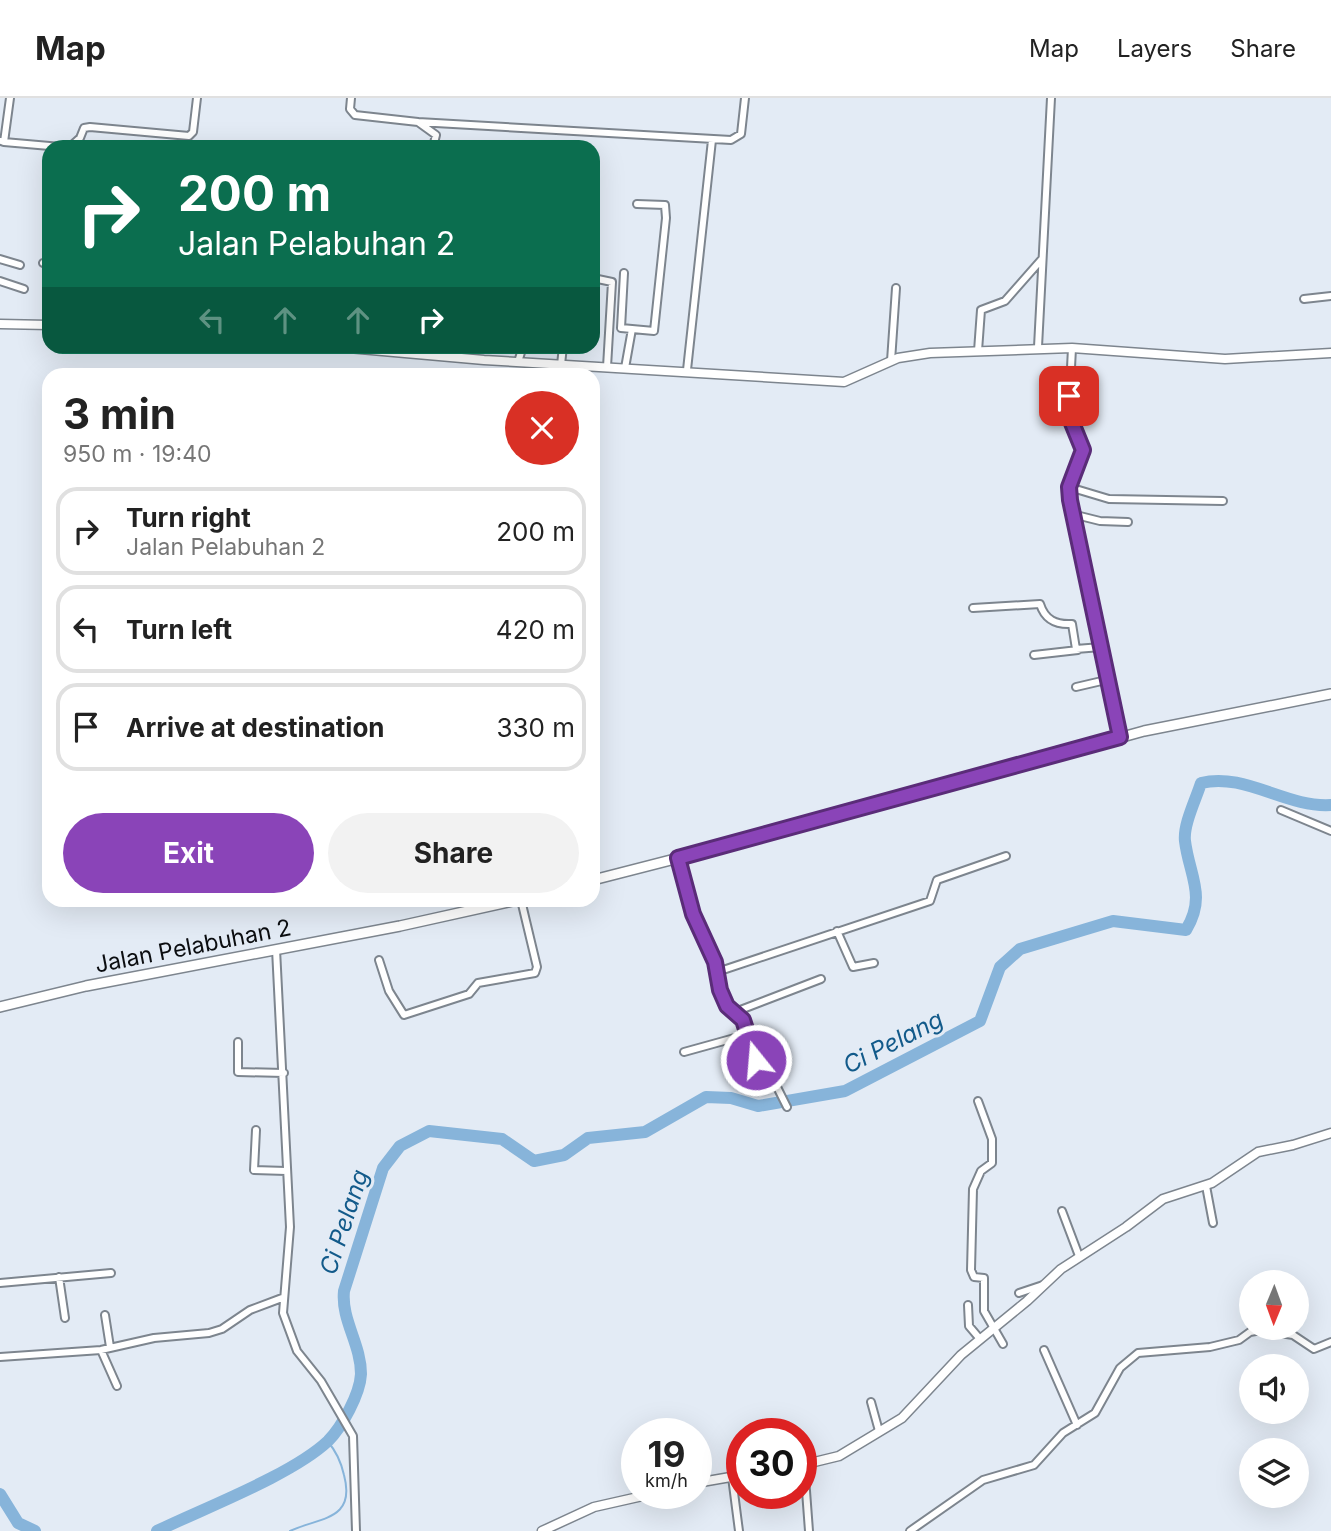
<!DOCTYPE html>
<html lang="en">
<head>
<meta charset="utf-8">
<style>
  body { margin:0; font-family:Inter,sans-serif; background:#f2f2f2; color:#222; height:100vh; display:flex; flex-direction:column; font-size:26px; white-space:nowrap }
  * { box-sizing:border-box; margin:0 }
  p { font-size:23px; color:#767676 }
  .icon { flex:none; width:38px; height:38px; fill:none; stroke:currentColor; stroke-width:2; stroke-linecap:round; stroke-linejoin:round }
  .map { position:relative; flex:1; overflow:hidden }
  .side { position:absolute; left:42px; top:270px; width:558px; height:539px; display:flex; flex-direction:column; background:#fff; border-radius:21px; box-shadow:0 7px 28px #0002 }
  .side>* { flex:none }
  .banner { position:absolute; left:42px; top:42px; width:558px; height:214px; border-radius:21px; box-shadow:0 7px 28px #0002; background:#0b6e4f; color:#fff; overflow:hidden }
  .needle { width:46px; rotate:181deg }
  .controls { position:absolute; left:1239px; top:1172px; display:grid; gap:14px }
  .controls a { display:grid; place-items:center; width:70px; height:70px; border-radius:50%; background:#fff; box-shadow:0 7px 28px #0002; font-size:35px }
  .speed { position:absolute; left:621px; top:1320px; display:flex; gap:14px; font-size:35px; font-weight:700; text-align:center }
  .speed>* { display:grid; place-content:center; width:91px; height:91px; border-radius:50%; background:#fff; box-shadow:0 7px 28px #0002; line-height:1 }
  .speed small { font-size:18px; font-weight:400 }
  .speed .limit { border:10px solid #d22; background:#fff; color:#111 }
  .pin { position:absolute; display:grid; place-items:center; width:60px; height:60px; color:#fff; margin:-30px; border-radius:14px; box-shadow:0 4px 10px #0006 }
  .me { position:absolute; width:77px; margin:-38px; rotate:343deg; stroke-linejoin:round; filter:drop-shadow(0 0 5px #0008) }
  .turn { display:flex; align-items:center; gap:24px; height:147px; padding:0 21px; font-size:32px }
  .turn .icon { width:91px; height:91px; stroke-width:2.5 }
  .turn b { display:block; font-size:49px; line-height:60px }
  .lanes { display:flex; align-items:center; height:66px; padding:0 21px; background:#0003; justify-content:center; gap:35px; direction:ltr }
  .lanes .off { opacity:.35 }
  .round { display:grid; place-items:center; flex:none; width:74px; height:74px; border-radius:37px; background:#f2f2f2 }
  .overview { display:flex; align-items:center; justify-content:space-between; height:119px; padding:0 21px }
  h1 { font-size:42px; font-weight:700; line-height:52px }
  .cta { display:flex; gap:14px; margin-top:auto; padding:14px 21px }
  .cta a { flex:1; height:80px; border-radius:42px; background:#8a44b8; color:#fff; font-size:28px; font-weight:700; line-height:80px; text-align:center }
  .cta a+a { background:#f2f2f2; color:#222 }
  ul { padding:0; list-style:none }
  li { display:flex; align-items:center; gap:21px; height:88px; margin:0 14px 10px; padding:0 7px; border:4px solid #e0e0e0; border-radius:21px }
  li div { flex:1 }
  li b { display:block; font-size:26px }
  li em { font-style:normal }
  header { display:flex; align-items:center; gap:42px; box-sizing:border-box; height:98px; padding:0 35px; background:#fff; border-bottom:2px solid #e0e0e0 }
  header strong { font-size:33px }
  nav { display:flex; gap:38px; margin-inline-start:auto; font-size:24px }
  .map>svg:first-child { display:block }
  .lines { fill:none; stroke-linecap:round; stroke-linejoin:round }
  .stream { stroke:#87b4da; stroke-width:2 }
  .river { stroke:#87b4da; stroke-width:12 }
  .minor-casing { stroke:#7d858e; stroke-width:10 }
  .tertiary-casing { stroke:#7d858e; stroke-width:11 }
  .secondary-casing { stroke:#7d858e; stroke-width:12 }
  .minor { stroke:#fff; stroke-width:6 }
  .tertiary { stroke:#fff; stroke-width:8 }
  .secondary { stroke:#fff; stroke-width:9 }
  .route-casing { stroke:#5a2c78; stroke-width:18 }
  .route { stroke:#8a44b8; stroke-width:12 }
  .labels { text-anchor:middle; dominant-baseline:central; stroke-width:6; stroke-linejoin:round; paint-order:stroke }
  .street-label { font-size:23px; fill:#0b0d10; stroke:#e3ebf5 }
  .water-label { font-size:24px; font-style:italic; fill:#125a8a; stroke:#e3ebf5 }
</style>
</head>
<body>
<header>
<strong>Map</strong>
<nav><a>Map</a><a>Layers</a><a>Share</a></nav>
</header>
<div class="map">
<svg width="1331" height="1433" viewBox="0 0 1331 1433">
  <rect width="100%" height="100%" fill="#e3ebf5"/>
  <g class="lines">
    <path class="stream" d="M 290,1433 C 321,1419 356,1422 344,1377 C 341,1364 337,1354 328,1344"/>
    <path class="river" d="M 0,1396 L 18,1425 L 35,1433
      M 157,1433 C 204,1410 292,1377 328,1343 C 342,1329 360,1296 361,1276 C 361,1246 341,1222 344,1193 L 383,1070 L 400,1048 L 429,1033 L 502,1041 L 534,1063 L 564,1057 L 588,1040 L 645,1034 L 706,999 L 731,1000 L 758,1008 L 845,993 L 980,923 L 1000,869 L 1020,851 L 1113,823 L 1186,832 C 1207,798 1189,777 1185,743 C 1183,727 1196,701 1201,685 C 1245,674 1286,710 1331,707"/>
    <defs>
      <path id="minor" d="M 351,0 L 350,11 L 355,17 L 418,24
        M 1,43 L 4,44 L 10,0
        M 4,44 L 61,49
        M 70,49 L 80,40 L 84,30 L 90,29 L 189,38 L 193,34 L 197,0
        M 433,49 L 436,37 L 418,24 L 731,42 L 741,36 L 745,0
        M 0,161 L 20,167
        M 43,165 L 49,167
        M 624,175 L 621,230 L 632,231 L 625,270
        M 593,180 L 612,184 L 607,269
        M 0,183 L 24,191
        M 1304,201 L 1331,198
        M 632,231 L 654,233 L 666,120 L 665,107 L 637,106
        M 1038,249 L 1051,0
        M 1072,250 L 1069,309 L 1083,353 L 1069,389 L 1070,403 L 1120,639
        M 978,253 L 981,212 L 1005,203 L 1042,161
        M 891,263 L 896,190
        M 518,264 L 523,248
        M 561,267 L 563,248
        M 687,272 L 712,42
        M 1069,389 L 1109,401 L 1223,403
        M 1072,416 L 1100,423 L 1128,424
        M 973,510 L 1040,506 C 1045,522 1056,527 1072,526 L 1076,551 L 1101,549
        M 1034,557 L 1078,552
        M 1076,589 L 1106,582
        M 1281,712 L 1331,733
        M 678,760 L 690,807 L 715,864 L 724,901 L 743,922 L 758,968 L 776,987 L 787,1009
        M 837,833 L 853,869 L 874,865
        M 276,851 L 290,1129 L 283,1215 L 297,1253 L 321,1283 L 353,1338 L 356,1433
        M 379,862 L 389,893 L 404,917 L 469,896 L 478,885 L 535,875 L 537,869 L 521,802
        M 717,874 L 930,803 L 937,782 L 1006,758
        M 735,914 L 821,881
        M 238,944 L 238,974 L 284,975
        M 684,954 L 749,936
        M 978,1003 L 992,1041 L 992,1065 L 981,1073 L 973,1091 L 971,1172 L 974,1179 L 984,1180 L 984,1213 L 1003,1246
        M 256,1032 L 254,1072 L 286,1073
        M 1206,1088 L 1213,1125
        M 1062,1113 L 1079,1158
        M 59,1179 L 65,1220
        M 0,1185 L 111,1175
        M 1019,1195 L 1043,1187
        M 968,1207 L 969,1228 L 980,1241
        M 105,1217 L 110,1249
        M 101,1252 L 117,1288
        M 1044,1252 L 1077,1327
        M 0,1259 L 101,1252 L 154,1240 L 209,1235 L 222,1231 L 250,1212 L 282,1200
        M 871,1304 L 879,1333
        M 804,1366 L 809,1433
        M 732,1379 L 739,1433
        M 910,1433 L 983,1382 L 1034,1367 L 1063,1335 L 1095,1315 L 1120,1270 L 1138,1255 L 1210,1249 L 1239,1242 L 1250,1234 L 1261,1232 L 1293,1237 L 1314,1251 L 1331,1244"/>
      <path id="tertiary" d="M 0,226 L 49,227
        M 326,248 L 484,262 L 844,284 L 898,260 L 930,255 L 1072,250 L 1225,261 L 1331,255
        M 802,1367 L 839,1358 L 902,1320 L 961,1257 L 1027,1203 L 1061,1171 L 1126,1129 L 1163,1101 L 1212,1085 L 1258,1054 L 1293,1047 L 1331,1035
        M 696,1385 L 742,1377
        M 542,1433 L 594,1409 L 656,1395"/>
      <path id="secondary" d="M 593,782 L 780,734 L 1144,633 L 1331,596
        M 0,909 L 86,888 L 400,828 L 517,802"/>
    </defs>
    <use href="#minor" class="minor-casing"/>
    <use href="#tertiary" class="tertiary-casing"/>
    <use href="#secondary" class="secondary-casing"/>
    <use href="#minor" class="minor"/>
    <use href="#tertiary" class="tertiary"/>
    <use href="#secondary" class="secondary"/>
  </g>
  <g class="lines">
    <defs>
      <path id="route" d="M 756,962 L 743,922 L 727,908 L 720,892 L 715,864 L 693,816 L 678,760 L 1120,639 L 1070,402 L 1069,389 L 1083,352 L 1072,325 L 1069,298"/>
    </defs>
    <use href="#route" class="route-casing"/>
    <use href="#route" class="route"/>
  </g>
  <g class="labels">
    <g class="street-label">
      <text transform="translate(193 848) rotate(-11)">Jalan Pelabuhan 2</text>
    </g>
    <g class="water-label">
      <text transform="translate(893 944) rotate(-27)">Ci Pelang</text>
      <text transform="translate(344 1124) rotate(-72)">Ci Pelang</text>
    </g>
  </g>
</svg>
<div class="controls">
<a><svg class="needle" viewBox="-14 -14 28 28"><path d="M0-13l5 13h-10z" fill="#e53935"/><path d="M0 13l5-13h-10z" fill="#767676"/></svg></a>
<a><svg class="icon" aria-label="sound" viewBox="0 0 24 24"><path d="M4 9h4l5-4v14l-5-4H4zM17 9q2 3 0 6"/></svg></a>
<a><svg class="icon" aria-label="layers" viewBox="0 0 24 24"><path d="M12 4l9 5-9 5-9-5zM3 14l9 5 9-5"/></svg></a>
</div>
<div class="speed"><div>19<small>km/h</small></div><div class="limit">30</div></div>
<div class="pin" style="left:1069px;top:298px;background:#d93025"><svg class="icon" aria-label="arrive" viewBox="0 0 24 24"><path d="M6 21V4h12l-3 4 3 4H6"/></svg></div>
<svg class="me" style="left:756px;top:962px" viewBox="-20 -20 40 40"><circle r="17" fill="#8a44b8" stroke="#fff" stroke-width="3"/><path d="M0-11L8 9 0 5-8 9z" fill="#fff"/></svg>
<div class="banner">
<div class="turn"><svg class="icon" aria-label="right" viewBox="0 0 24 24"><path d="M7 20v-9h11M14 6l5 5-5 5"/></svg><div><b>200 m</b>Jalan Pelabuhan 2</div></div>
<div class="lanes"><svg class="icon off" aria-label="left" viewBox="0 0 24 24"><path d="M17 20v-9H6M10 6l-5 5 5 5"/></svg><svg class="icon off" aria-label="ahead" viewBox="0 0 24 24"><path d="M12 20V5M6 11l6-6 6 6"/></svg><svg class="icon off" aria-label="ahead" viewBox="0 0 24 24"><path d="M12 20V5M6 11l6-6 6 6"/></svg><svg class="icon" aria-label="right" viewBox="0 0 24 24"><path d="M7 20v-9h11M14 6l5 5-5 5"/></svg></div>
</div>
<section class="side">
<div class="overview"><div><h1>3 min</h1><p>950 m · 19:40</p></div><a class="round" style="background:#d93025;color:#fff"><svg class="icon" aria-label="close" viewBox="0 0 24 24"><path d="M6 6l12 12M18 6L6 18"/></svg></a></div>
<ul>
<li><svg class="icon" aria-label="right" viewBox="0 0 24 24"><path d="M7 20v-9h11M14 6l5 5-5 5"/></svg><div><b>Turn right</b><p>Jalan Pelabuhan 2</p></div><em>200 m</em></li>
<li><svg class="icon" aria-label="left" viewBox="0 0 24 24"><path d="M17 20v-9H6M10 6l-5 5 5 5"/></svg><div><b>Turn left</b></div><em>420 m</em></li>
<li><svg class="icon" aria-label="arrive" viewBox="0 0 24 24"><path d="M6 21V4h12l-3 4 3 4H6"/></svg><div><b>Arrive at destination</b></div><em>330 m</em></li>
</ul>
<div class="cta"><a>Exit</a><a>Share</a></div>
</section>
</div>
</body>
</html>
